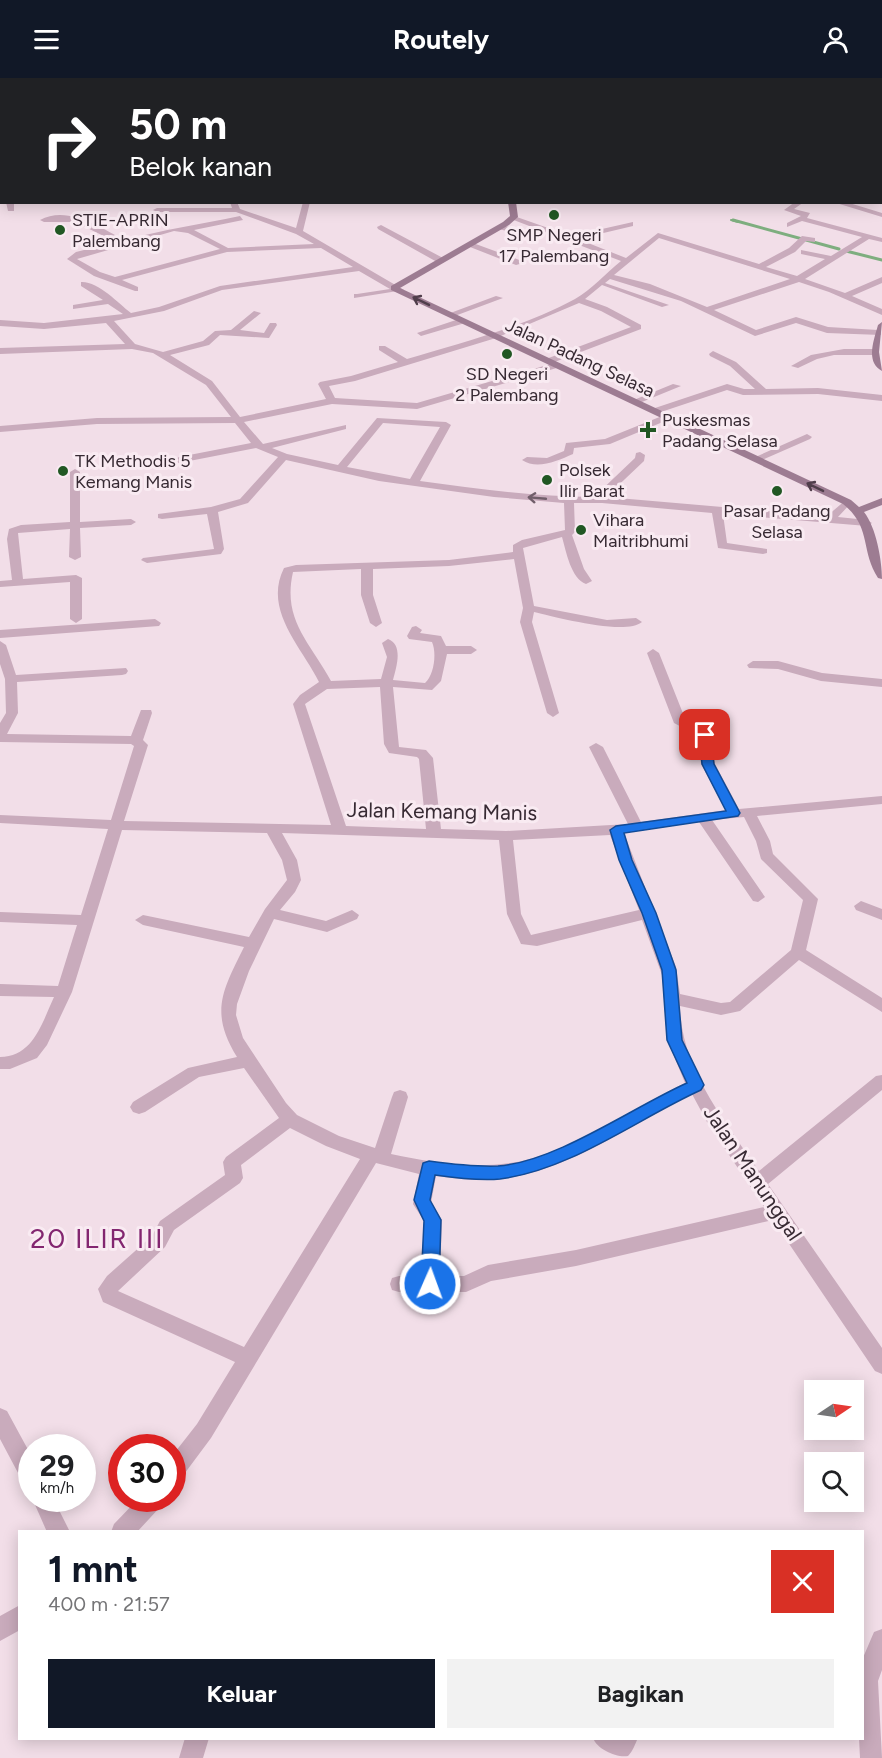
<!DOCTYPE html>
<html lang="id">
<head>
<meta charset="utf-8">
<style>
  body { margin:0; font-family:Figtree,sans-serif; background:#f2f2f2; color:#202124; height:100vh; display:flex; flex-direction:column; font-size:22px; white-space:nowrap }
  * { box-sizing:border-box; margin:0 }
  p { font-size:20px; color:#757577 }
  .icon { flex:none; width:33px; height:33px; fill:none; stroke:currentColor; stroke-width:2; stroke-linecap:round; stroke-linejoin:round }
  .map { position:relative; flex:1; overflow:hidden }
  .details { position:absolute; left:18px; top:1452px; width:846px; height:210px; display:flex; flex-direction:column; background:#fff; border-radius:0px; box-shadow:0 3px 15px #0003 }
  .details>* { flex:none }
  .banner { position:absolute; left:0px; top:0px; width:882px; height:126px; box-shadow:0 3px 15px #0003; background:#202124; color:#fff; overflow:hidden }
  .needle { width:39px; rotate:77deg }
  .fabs { position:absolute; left:804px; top:1302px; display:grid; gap:12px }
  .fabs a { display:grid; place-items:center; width:60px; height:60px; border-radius:0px; background:#fff; box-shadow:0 3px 15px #0003; font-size:30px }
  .speed { position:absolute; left:18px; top:1356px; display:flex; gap:12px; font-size:30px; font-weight:700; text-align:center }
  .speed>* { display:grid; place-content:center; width:78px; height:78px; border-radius:50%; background:#fff; box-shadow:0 3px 15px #0003; line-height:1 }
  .speed small { font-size:15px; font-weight:400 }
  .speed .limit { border:9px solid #d22; background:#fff; color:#111 }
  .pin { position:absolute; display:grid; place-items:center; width:51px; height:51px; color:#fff; margin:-26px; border-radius:12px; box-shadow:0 3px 9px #0006 }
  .me { position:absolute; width:66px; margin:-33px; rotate:2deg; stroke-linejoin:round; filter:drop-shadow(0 0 4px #0008) }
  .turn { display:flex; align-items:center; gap:21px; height:126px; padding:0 30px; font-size:27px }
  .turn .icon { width:78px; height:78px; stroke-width:2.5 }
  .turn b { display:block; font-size:42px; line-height:51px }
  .round { display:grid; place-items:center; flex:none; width:63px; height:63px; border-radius:0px; background:#f2f2f2 }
  .summary { display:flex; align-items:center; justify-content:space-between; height:102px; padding:0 30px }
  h1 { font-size:36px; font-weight:700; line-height:45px; color:#111827 }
  .button { display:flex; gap:12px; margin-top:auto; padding:12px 30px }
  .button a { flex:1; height:69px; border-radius:0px; background:#111827; color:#fff; font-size:24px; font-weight:700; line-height:69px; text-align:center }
  .button a+a { background:#f2f2f2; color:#202124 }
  header { display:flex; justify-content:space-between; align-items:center; height:78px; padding:0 30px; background:#111827; color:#fff; font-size:27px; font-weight:700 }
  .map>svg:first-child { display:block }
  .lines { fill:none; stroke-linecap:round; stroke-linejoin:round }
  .stream-far1 { stroke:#7eae7f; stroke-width:2 }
  .stream { stroke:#7eae7f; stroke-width:3 }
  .street { fill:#c9abbc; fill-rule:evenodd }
  .secondary { fill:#9d7c92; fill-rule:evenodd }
  .highway { fill:#584152; fill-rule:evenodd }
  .oneway { stroke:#503e4b }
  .oneway2 { stroke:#715e6a }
  .route { fill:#1a73e8; stroke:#114b97; stroke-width:1.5 }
  .poi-dot { fill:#215723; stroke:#f9ebf2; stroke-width:2 }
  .labels { text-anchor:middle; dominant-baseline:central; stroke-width:6; stroke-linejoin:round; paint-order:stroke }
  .far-poi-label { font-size:18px; fill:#372a33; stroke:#f9ebf2; text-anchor:start }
  .far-street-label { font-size:18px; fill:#372a33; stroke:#f9ebf2 }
  .street-label { font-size:21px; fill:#372a33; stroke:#f9ebf2 }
  .near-quarter-label { font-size:28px; letter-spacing:1.5px; fill:#832670; stroke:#f9ebf2 }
</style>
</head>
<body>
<header><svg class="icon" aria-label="menu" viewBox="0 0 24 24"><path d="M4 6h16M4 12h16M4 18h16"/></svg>Routely<svg class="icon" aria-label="person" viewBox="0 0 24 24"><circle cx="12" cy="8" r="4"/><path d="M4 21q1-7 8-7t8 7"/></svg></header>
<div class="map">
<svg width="882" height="1680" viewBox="0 0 882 1680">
  <rect width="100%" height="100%" fill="#f2dee8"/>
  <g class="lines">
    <path class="stream-far1" d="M 731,142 L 738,144"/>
    <path class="stream" d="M 733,142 L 839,171
      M 846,173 L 882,182"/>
    <path class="street" d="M 100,0 L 106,0 L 99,2 Z
      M 230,0 L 236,0 L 236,2 L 230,2 Z
      M 359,0 L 370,2 L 361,2 Z
      M 605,0 L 611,0 L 611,2 L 605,2 Z
      M 823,0 L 833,2 L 824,2 Z
      M 880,15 L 882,16 L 882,20 L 880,19 Z
      M 2,27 L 2,31 L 0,32 L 0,28 Z
      M 0,93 L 2,93 L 2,97 L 0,97 Z
      M 0,114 L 2,114 L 2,118 L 0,118 Z
      M 6,124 L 14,124 L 14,133 L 8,133 Z
      M 230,124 L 237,124 L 240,131 L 296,150 L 303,124 L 310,124 L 303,153 L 404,212 L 354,220 L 354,216 L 357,216 L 390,211 L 359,193 L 222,212 L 164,233 L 114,243 L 135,266 L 163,274 L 203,263 L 215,253 L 231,252 L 254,233 L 261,235 L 240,252 L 264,255 L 270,245 L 276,245 L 277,247 L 269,260 L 220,257 L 209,267 L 170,277 L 212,303 L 240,339 L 326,321 L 318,306 L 320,304 L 351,298 L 398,284 L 379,272 L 379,268 L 385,268 L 407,281 C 460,265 526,248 575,221 C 591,212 606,195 621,183 L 511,141 L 511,137 L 571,158 L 633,144 L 633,148 L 578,161 L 626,180 L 658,155 L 759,186 L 789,170 L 802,158 L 815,160 L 815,164 L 806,163 L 795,174 L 766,189 L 797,198 L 825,181 L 801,176 L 801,172 L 831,178 L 862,159 L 802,143 L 787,149 L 787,145 L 801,138 L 784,132 L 795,124 L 804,124 L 794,131 L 810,135 L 807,140 L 882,160 L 882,164 L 869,161 L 805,201 L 845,215 L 882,199 L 882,205 L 852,218 L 882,231 L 882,237 L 829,214 L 799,204 L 714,232 L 756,252 L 796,239 L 828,249 L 878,252 L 881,253 L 881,257 L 827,255 L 796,245 L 755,258 L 681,223 L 610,201 L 605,205 L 669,227 L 662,229 L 602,207 L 585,221 L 607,229 L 641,247 L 641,251 L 552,285 L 546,285 L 546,281 L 631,249 L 601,233 L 579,225 L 496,260 L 355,303 L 329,308 L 335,320 L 417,325 L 554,285 L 560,285 L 560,289 L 417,331 L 332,326 L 244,344 L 263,366 L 346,347 L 346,351 L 272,370 L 287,376 L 338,387 L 377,340 L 446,344 L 451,347 L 420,403 C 478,411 536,419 594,419 L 635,380 L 636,375 L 640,374 L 645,377 L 644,383 L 606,419 L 827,438 L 847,421 L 852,424 L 838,439 L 867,442 L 872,445 L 867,448 L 723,436 L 727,465 L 767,471 L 767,475 L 763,476 L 718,470 L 712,435 L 602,425 L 574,425 L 575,454 L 572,457 L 584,491 L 592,503 L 586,506 C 571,501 566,473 562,459 L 523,470 L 534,528 L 607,542 L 636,540 L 642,544 C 625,558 556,539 534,534 L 532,544 L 559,635 L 553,639 L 547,635 L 520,544 L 523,530 L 514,481 L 449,488 L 373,491 L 373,517 L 382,545 L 376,549 L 370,545 L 361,517 L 361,491 L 293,494 C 282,542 310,564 331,603 L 381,601 L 387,579 L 382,565 L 388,561 C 404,567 396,590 393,602 L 425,605 C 434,597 437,575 432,564 L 409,561 L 407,558 L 412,549 L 416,548 L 422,552 L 420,555 L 441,558 L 446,568 L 471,568 L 477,572 L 471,576 L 447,576 L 441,603 L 432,612 L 393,609 L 399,669 L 426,672 L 433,680 L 441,751 L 506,753 L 628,746 L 589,669 L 596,665 L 603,669 L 641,744 L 726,732 L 701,686 L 699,658 L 674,645 L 647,575 L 653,571 L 659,575 L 686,643 L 703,649 L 712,657 L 715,686 L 739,731 L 882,718 L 882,726 L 757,738 L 770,763 L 773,776 L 818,821 L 806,872 L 882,920 L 882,934 L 799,882 L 740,933 L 721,937 L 680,928 C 681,991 725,1043 759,1093 L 876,998 L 882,997 L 882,1012 L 768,1106 L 882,1270 L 882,1296 L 875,1293 L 773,1142 L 576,1188 L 491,1203 L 466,1214 L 399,1214 L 392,1212 L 390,1206 L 392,1200 L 399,1198 L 421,1198 L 424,1143 L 413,1126 L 419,1096 L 376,1085 L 211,1360 L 179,1403 L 172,1406 L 172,1378 L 197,1346 L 235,1284 L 103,1224 L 98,1211 L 107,1198 L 152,1158 L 160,1143 L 225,1097 L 223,1084 L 226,1079 L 279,1040 L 244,990 L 199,999 L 145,1034 L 139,1036 L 133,1034 L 130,1029 L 133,1024 L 188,990 L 237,979 C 209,934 223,912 244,869 L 143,847 L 135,842 L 143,837 L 249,859 L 265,831 L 287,802 L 282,782 L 267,755 L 122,752 L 72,914 L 47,967 L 37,980 L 10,991 L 0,991 L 0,979 C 33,979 42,945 54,919 L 0,918 L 0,906 L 58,908 L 77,847 L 0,844 L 0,834 L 81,837 L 108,751 L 0,745 L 0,737 L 111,742 L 134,668 L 131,666 L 0,664 L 0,645 L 6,635 L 5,601 L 0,586 L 0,563 L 6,567 L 16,597 L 126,590 L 128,593 L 126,596 L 122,597 L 17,604 L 18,635 L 7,656 L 131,658 L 141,632 L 151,632 L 152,635 L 143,662 L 148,667 L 124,743 L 331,747 L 293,626 L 300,617 L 319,604 C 301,568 263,532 284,490 L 296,487 L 449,482 L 513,474 L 513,467 L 522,462 L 565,452 L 564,425 L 494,419 L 379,403 L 286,382 L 248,425 L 218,434 L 224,471 L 221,476 L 147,485 L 141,482 L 143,480 L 214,471 L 207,436 L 162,441 L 158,440 L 158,436 L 211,429 L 240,421 L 278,379 L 256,370 L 179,385 L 174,382 L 179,379 L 251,365 L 235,345 L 97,346 L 0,354 L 0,348 L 97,340 L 231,339 L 206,307 L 153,275 L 132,271 L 0,276 L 0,270 L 125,266 L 106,245 L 44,251 L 0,248 L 0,242 L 44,245 L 123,236 L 108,226 L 73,231 L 73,227 L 103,222 L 81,208 L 81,204 C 98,203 118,225 131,235 L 159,229 L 220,208 L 353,189 L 321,170 L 227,174 L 122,202 L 138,209 L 138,213 L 135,213 L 94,198 L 67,181 L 76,174 L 116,164 L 75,144 L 44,144 L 40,142 C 67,127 100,149 124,162 C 163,152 201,146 240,138 L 243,142 L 194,152 L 228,170 L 314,166 L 296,156 L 236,134 L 157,134 L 153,132 L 157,130 L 232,130 ZM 174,153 L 188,155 L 220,171 L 115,199 L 100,194 L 77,181 ZM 659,160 L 790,201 L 707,229 L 650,206 L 614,197 ZM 383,345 L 440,349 L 410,401 L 347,389 ZM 380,609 L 384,666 L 389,675 L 417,679 L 419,681 L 426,751 L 346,748 L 305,626 L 327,611 ZM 744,739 L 756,763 L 761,781 L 803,822 L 791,872 L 730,924 L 721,925 L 680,916 L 676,889 L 624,755 L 699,744 L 753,823 L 758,824 L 765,819 L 712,742 ZM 282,755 L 499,762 L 507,836 L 521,866 L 537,868 L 642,842 L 662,897 L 667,961 L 685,1005 C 636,1029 563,1079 510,1085 C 469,1091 430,1084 391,1076 L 408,1019 L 406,1014 L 400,1012 L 394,1014 L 392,1019 L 375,1070 L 339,1058 L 297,1037 L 286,1025 L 243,960 L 236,937 L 237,926 L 249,893 L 274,841 L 327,854 L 357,841 L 359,837 L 352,832 L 326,843 L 280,832 L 295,814 L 301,802 L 297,782 ZM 610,757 L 639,832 L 531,857 L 521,836 L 513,762 ZM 692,1016 L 707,1044 L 764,1129 L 576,1172 L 488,1187 L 464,1198 L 440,1198 L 442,1142 L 431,1125 L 436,1098 C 461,1102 489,1104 514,1099 C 578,1086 634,1045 692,1016 ZM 290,1050 L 326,1068 L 360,1081 L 244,1269 L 118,1213 L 165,1169 L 174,1152 L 240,1105 L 243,1100 L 241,1087 Z
      M 833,124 L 846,124 L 882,135 L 882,139 Z
      M 381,147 L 443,180 L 444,182 L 437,184 L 378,151 L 377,149 Z
      M 502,147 L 527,154 L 528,156 L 524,158 L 499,151 L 499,147 Z
      M 473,165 L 522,183 L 523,185 L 516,187 L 470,169 L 469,167 Z
      M 496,218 L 503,220 L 452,239 L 445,237 Z
      M 462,240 L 466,243 L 465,245 L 421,258 L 417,255 Z
      M 844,271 L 875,271 L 879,274 L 875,277 L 834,277 L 817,281 L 798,290 L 791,288 L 811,277 Z
      M 713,273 L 736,284 L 766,311 L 818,310 L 882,317 L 882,323 L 818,316 L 743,317 L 727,312 L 658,335 L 652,335 L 652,331 L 727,306 L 744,311 L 755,311 L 730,288 L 710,278 L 709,276 Z
      M 673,306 L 681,308 L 637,326 L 629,324 Z
      M 667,336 L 672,339 L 670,341 L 610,366 L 574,370 L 573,376 C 557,383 537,392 522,382 L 527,379 L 547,380 L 564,373 L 566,365 L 605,361 Z
      M 807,356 L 812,359 L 810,361 L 760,383 L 751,381 Z
      M 75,391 L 80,394 L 80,444 L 131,441 L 136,444 L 131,447 L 80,450 L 81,479 L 75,482 L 69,479 L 70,451 L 18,455 L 23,501 L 76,497 L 82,500 L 82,541 L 76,545 L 70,541 L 70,504 L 0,509 L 0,503 L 12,502 L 7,461 L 9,451 L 21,447 L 70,444 L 70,394 Z
      M 155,541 L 161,545 L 159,548 L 0,560 L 0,552 Z
      M 753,583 L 778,583 L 822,595 L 882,601 L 882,609 L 821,603 L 778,591 L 749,590 L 747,587 Z
      M 861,823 L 882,831 L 882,842 L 856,832 L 854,828 Z
      M 0,1330 L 7,1333 L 32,1379 L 32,1411 L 25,1408 L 0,1361 Z
      M 32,1420 L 53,1420 L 70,1454 L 47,1454 Z
      M 139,1420 L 164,1420 L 162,1427 L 137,1454 L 111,1454 L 114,1446 Z
      M 20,1527 L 20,1552 L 0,1563 L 0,1538 Z
      M 882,1551 L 882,1592 L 878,1603 L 882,1680 L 860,1680 L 859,1660 L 862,1660 L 862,1582 L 874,1554 Z
      M 185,1660 L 209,1660 L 203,1680 L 179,1680 Z
      M 593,1660 L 638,1660 C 635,1666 633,1673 628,1678 C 616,1680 597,1671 593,1660 Z"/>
    <path class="secondary" d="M 737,0 L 743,0 L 744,2 L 738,2 Z
      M 0,14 L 2,14 L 2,18 L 0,18 Z
      M 880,96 L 882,96 L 882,101 L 880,101 Z
      M 508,124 L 516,124 L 518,139 L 509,147 L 400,210 L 851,422 L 859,429 L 882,420 L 882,427 L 864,434 C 876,449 882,482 882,501 L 878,500 C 860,472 872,449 843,426 L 391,212 L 391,208 L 503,144 L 510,138 Z
      M 882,244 L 879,274 L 882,293 C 865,284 874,262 878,247 Z"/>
    <path class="highway" d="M 305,0 L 303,2 L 288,2 Z"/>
  </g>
  <defs><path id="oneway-shaft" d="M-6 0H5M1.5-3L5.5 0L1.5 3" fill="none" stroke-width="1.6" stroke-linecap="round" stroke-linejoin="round" transform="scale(1.5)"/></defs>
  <g class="oneway">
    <use href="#oneway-shaft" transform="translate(421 223) rotate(-154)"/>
    <use href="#oneway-shaft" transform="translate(815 409) rotate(-154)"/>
  </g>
  <use class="oneway2" href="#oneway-shaft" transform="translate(537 420) rotate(-175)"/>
  <path class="route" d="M 705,654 L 710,657 L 714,686 L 740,735 L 738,738 L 624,755 L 632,782 L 656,835 L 676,892 L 682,962 L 704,1007 L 701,1012 C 637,1041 571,1092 500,1101 C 479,1103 456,1100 435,1097 L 430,1122 L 441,1142 L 439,1206 L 436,1212 L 430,1214 L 424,1212 L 421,1206 L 424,1143 L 414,1122 L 423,1085 L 429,1083 C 451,1086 475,1089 498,1088 C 556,1084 633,1029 687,1005 L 667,962 L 662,892 L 642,835 L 619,782 L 610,752 L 616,748 L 726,733 L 702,686 L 699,657 Z"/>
  <g class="poi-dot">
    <circle cx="554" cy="137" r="6"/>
    <circle cx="60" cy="152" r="6"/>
    <circle cx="507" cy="276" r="6"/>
    <path d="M645 343h6v6h6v6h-6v6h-6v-6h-6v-6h6z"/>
    <circle cx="63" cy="393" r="6"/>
    <circle cx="547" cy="402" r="6"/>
    <circle cx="777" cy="413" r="6"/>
    <circle cx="581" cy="452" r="6"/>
  </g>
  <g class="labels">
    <g class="far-poi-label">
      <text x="72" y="142">STIE-APRIN<tspan x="72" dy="21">Palembang</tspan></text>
      <text x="554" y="157" text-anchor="middle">SMP Negeri<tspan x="554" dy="21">17 Palembang</tspan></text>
      <text x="507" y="296" text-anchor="middle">SD Negeri<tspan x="507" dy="21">2 Palembang</tspan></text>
      <text x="662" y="342">Puskesmas<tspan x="662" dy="21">Padang Selasa</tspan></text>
      <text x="75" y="383">TK Methodis 5<tspan x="75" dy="21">Kemang Manis</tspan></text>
      <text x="559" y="392">Polsek<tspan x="559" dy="21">Ilir Barat</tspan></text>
      <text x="777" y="433" text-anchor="middle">Pasar Padang<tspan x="777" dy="21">Selasa</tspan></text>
      <text x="593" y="442">Vihara<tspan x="593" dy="21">Maitribhumi</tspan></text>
    </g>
    <g class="far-street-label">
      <text transform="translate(580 280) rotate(25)">Jalan Padang Selasa</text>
    </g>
    <g class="street-label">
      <text transform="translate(442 733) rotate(1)">Jalan Kemang Manis</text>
      <text transform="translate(753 1095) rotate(56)">Jalan Manunggal</text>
    </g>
    <g class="near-quarter-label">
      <text x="97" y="1160">20 ILIR III</text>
    </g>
  </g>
</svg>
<div class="fabs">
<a><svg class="needle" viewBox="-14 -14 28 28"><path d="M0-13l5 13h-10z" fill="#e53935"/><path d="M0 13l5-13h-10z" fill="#757577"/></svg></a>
<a><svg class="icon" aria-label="search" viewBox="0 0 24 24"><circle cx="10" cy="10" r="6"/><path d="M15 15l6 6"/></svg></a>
</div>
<div class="speed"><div>29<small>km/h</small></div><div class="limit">30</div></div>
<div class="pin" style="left:705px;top:657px;background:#d93025"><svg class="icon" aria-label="arrive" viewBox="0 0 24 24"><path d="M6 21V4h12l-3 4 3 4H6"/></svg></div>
<svg class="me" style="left:430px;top:1206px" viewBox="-20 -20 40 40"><circle r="17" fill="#1a73e8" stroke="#fff" stroke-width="3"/><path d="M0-11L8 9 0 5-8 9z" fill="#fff"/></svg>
<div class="banner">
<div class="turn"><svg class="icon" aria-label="right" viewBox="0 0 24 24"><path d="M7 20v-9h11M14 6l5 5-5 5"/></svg><div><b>50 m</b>Belok kanan</div></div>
</div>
<section class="details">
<div class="summary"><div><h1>1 mnt</h1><p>400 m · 21:57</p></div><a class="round" style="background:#d93025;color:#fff"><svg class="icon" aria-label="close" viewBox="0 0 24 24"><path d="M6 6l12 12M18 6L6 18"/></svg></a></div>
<div class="button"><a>Keluar</a><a>Bagikan</a></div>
</section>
</div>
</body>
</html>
